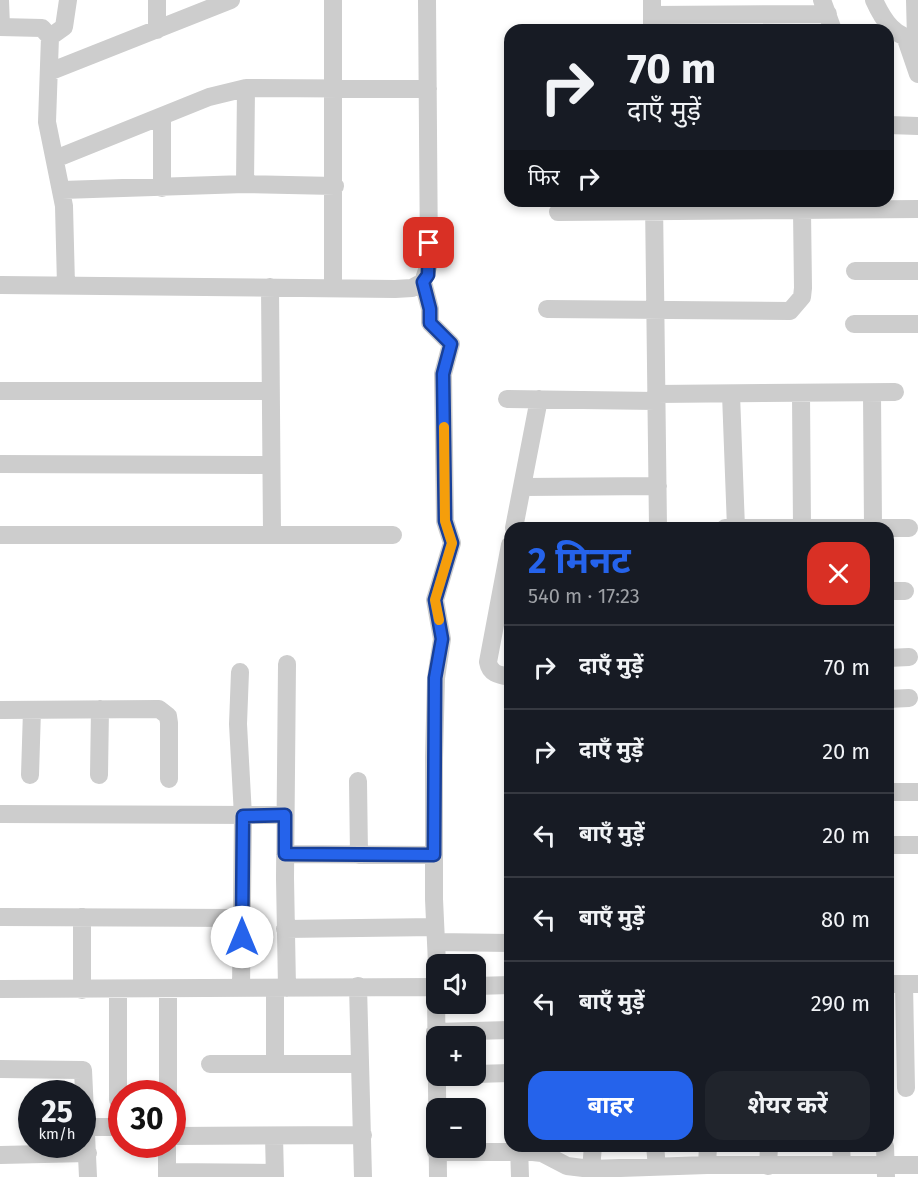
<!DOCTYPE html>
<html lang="hi">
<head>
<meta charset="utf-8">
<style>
  body { margin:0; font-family:"Fira Sans","Noto Sans Devanagari",sans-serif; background:#20242c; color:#f1f3f6; height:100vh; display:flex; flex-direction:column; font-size:22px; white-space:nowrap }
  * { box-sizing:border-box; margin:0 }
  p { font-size:20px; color:#9ea1a6 }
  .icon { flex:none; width:33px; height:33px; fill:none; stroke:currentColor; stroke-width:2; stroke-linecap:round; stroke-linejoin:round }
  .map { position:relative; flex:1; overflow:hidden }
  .drawer { position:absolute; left:504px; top:522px; width:390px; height:630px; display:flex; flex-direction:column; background:#171b24; border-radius:18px; box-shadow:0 3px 9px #0003 }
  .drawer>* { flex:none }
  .guide { position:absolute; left:504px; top:24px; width:390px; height:183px; border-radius:18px; box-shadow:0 3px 9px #0003; background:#171b24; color:#f1f3f6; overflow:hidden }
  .buttons { position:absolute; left:426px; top:954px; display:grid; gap:12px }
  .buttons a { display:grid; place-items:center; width:60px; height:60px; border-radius:12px; background:#171b24; box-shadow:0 3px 9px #0003; font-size:30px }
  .speed { position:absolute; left:18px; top:1080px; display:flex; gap:12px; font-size:30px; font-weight:700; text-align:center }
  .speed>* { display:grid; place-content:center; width:78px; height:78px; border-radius:50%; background:#171b24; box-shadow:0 3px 9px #0003; line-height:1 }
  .speed small { font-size:15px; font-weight:400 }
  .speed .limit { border:9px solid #d22; background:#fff; color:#111 }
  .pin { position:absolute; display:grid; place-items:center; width:51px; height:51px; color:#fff; margin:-26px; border-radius:12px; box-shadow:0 3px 9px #0006 }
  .me { position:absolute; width:66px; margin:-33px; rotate:0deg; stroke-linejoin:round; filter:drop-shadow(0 0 4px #0008) }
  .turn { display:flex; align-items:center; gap:21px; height:126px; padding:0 24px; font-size:27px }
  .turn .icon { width:78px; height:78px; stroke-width:2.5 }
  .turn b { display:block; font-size:42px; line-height:51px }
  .then { display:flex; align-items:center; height:57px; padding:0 24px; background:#0003; gap:12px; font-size:22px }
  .round { display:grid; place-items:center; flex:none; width:63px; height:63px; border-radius:18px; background:#20242c }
  .overview { display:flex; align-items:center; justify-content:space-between; height:102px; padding:0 24px }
  h1 { font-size:36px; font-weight:700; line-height:45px; color:#2563eb }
  .button { display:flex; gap:12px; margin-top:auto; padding:12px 24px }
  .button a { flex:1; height:69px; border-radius:18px; background:#2563eb; color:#fff; font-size:24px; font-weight:700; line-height:69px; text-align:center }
  .button a+a { background:#20242c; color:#f1f3f6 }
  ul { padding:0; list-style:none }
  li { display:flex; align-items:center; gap:18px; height:84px; padding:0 24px; border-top:2px solid #363941 }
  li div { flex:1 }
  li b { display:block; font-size:22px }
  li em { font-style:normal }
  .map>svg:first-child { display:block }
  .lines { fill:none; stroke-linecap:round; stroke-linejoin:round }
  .minor { stroke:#cdcdcd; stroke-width:18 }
  .route-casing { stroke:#184099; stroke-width:15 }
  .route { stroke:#2563eb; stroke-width:10 }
  .slow { stroke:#f59e0b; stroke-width:10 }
</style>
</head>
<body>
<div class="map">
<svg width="918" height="1177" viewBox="0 0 918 1177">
  <rect width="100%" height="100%" fill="#fff"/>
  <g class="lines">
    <path class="minor" d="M 0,0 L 1,27
      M 157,0 L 157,30
      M 333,0 L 333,288
      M 652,0 L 652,30
      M 822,0 L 833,30
      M 874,0 C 883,20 895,39 918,39
      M 915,0 L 916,39
      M 652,15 L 828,14
      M 0,27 L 42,28 L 50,37 L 47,122 L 64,206 L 66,285
      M 50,37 L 64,27 L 68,0
      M 906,39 L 918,74
      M 49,72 L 231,0
      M 162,117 L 162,188
      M 888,125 L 918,126
      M 55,159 L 209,97 L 246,88 L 428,89
      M 245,184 L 246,88
      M 62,190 L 245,184 L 335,186
      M 654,201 L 658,528
      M 558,212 L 918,209
      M 855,271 L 918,271
      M 423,282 L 430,309 L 430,323 L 451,344 L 443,374 L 445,521 L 452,543 L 435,600 L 442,639 L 436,678 L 434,758 L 434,899 L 437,964
      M 0,285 L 395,289 L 412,288 L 423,282 L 429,264 L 427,0
      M 270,287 L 272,534
      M 547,309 L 790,311 L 802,297 L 803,288 L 802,211
      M 854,324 L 918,324
      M 0,391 L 270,391
      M 872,393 L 873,527
      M 656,394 L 895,392
      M 731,394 L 736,528
      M 801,394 L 802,528
      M 507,399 L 656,401
      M 0,464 L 271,465
      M 523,487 L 658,486
      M 514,528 L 539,399
      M 725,528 L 801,528
      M 802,528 L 909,528
      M 0,535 L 393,535
      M 510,545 L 488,662 C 490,674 499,675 510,677
      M 888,591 L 905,591
      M 888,658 L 909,657
      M 287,664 L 285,878 L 287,988
      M 240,672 L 238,724 L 243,816 L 241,988
      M 888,699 L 909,698
      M 0,710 L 159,709 L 168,716 L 169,723 L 169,779
      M 30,775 L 32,710
      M 99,775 L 100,709
      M 358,781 L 359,855
      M 888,792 L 918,792
      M 0,814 L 285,815
      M 888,845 L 918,845
      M 285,854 L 434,855
      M 0,917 L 242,918
      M 82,917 L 82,990
      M 285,929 L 435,927
      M 436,942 L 510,943
      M 888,984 L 918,984
      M 904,984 L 906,1088
      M 358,986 L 363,1177
      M 476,986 L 510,985
      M 275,988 L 275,1064
      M 0,989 L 436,987
      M 436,994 L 438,1177
      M 435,1032 L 510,1030
      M 210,1064 L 360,1064
      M 0,1069 L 83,1070 L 88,1177
      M 476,1074 L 510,1073
      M 168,1094 L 168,989
      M 118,1100 L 118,989
      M 88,1127 L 122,1127
      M 172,1136 L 363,1135
      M 274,1136 L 275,1177
      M 519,1146 L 520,1177
      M 655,1146 L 657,1167
      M 841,1146 L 842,1165
      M 885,1146 L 886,1177
      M 436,1152 L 533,1152 L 542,1153 L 567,1166 L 591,1169 L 707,1165 L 918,1165
      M 0,1155 L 88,1153
      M 707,1165 L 708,1146
      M 768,1166 L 769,1146
      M 591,1169 L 593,1146
      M 167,1172 L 275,1173
      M 167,1177 L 167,1144"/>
  </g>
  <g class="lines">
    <defs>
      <path id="route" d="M 242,937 L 243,816 L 285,815 L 285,854 L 434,855 L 435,678 L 442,639 L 435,600 L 452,543 L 445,521 L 443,374 L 451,344 L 430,323 L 430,309 L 423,282 L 428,275 L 429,243"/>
    </defs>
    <use href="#route" class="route-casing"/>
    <use href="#route" class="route"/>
    <path class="slow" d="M 439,620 L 435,600 L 452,543 L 445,521 L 444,427"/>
  </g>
</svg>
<div class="buttons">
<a><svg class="icon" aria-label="sound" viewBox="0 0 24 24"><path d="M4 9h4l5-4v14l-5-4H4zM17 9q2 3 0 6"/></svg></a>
<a>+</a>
<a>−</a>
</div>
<div class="speed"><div>25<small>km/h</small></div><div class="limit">30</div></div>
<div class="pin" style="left:429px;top:243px;background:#d93025"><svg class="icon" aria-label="arrive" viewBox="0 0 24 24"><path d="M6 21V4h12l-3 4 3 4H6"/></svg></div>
<svg class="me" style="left:242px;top:937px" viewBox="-20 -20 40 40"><circle r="19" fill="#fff"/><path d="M0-13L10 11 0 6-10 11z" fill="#2563eb"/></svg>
<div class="guide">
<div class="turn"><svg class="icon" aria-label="right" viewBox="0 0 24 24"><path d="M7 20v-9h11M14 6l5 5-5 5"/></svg><div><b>70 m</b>दाएँ मुड़ें</div></div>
<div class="then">फिर<svg class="icon" aria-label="right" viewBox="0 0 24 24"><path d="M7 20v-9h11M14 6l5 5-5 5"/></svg></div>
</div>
<section class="drawer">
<div class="overview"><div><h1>2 मिनट</h1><p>540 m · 17:23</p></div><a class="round" style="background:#d93025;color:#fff"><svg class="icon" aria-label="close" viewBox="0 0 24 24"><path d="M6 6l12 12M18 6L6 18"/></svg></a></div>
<ul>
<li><svg class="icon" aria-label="right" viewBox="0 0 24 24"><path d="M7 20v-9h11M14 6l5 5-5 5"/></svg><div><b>दाएँ मुड़ें</b></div><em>70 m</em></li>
<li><svg class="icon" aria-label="right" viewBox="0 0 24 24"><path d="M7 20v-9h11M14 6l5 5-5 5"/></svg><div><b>दाएँ मुड़ें</b></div><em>20 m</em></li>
<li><svg class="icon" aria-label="left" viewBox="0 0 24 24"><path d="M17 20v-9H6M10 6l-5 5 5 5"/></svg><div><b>बाएँ मुड़ें</b></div><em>20 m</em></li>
<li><svg class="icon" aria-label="left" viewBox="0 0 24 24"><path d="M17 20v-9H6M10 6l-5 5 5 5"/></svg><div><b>बाएँ मुड़ें</b></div><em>80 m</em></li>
<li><svg class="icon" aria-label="left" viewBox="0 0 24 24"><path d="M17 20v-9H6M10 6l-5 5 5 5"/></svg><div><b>बाएँ मुड़ें</b></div><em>290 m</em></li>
</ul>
<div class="button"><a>बाहर</a><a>शेयर करें</a></div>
</section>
</div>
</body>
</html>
